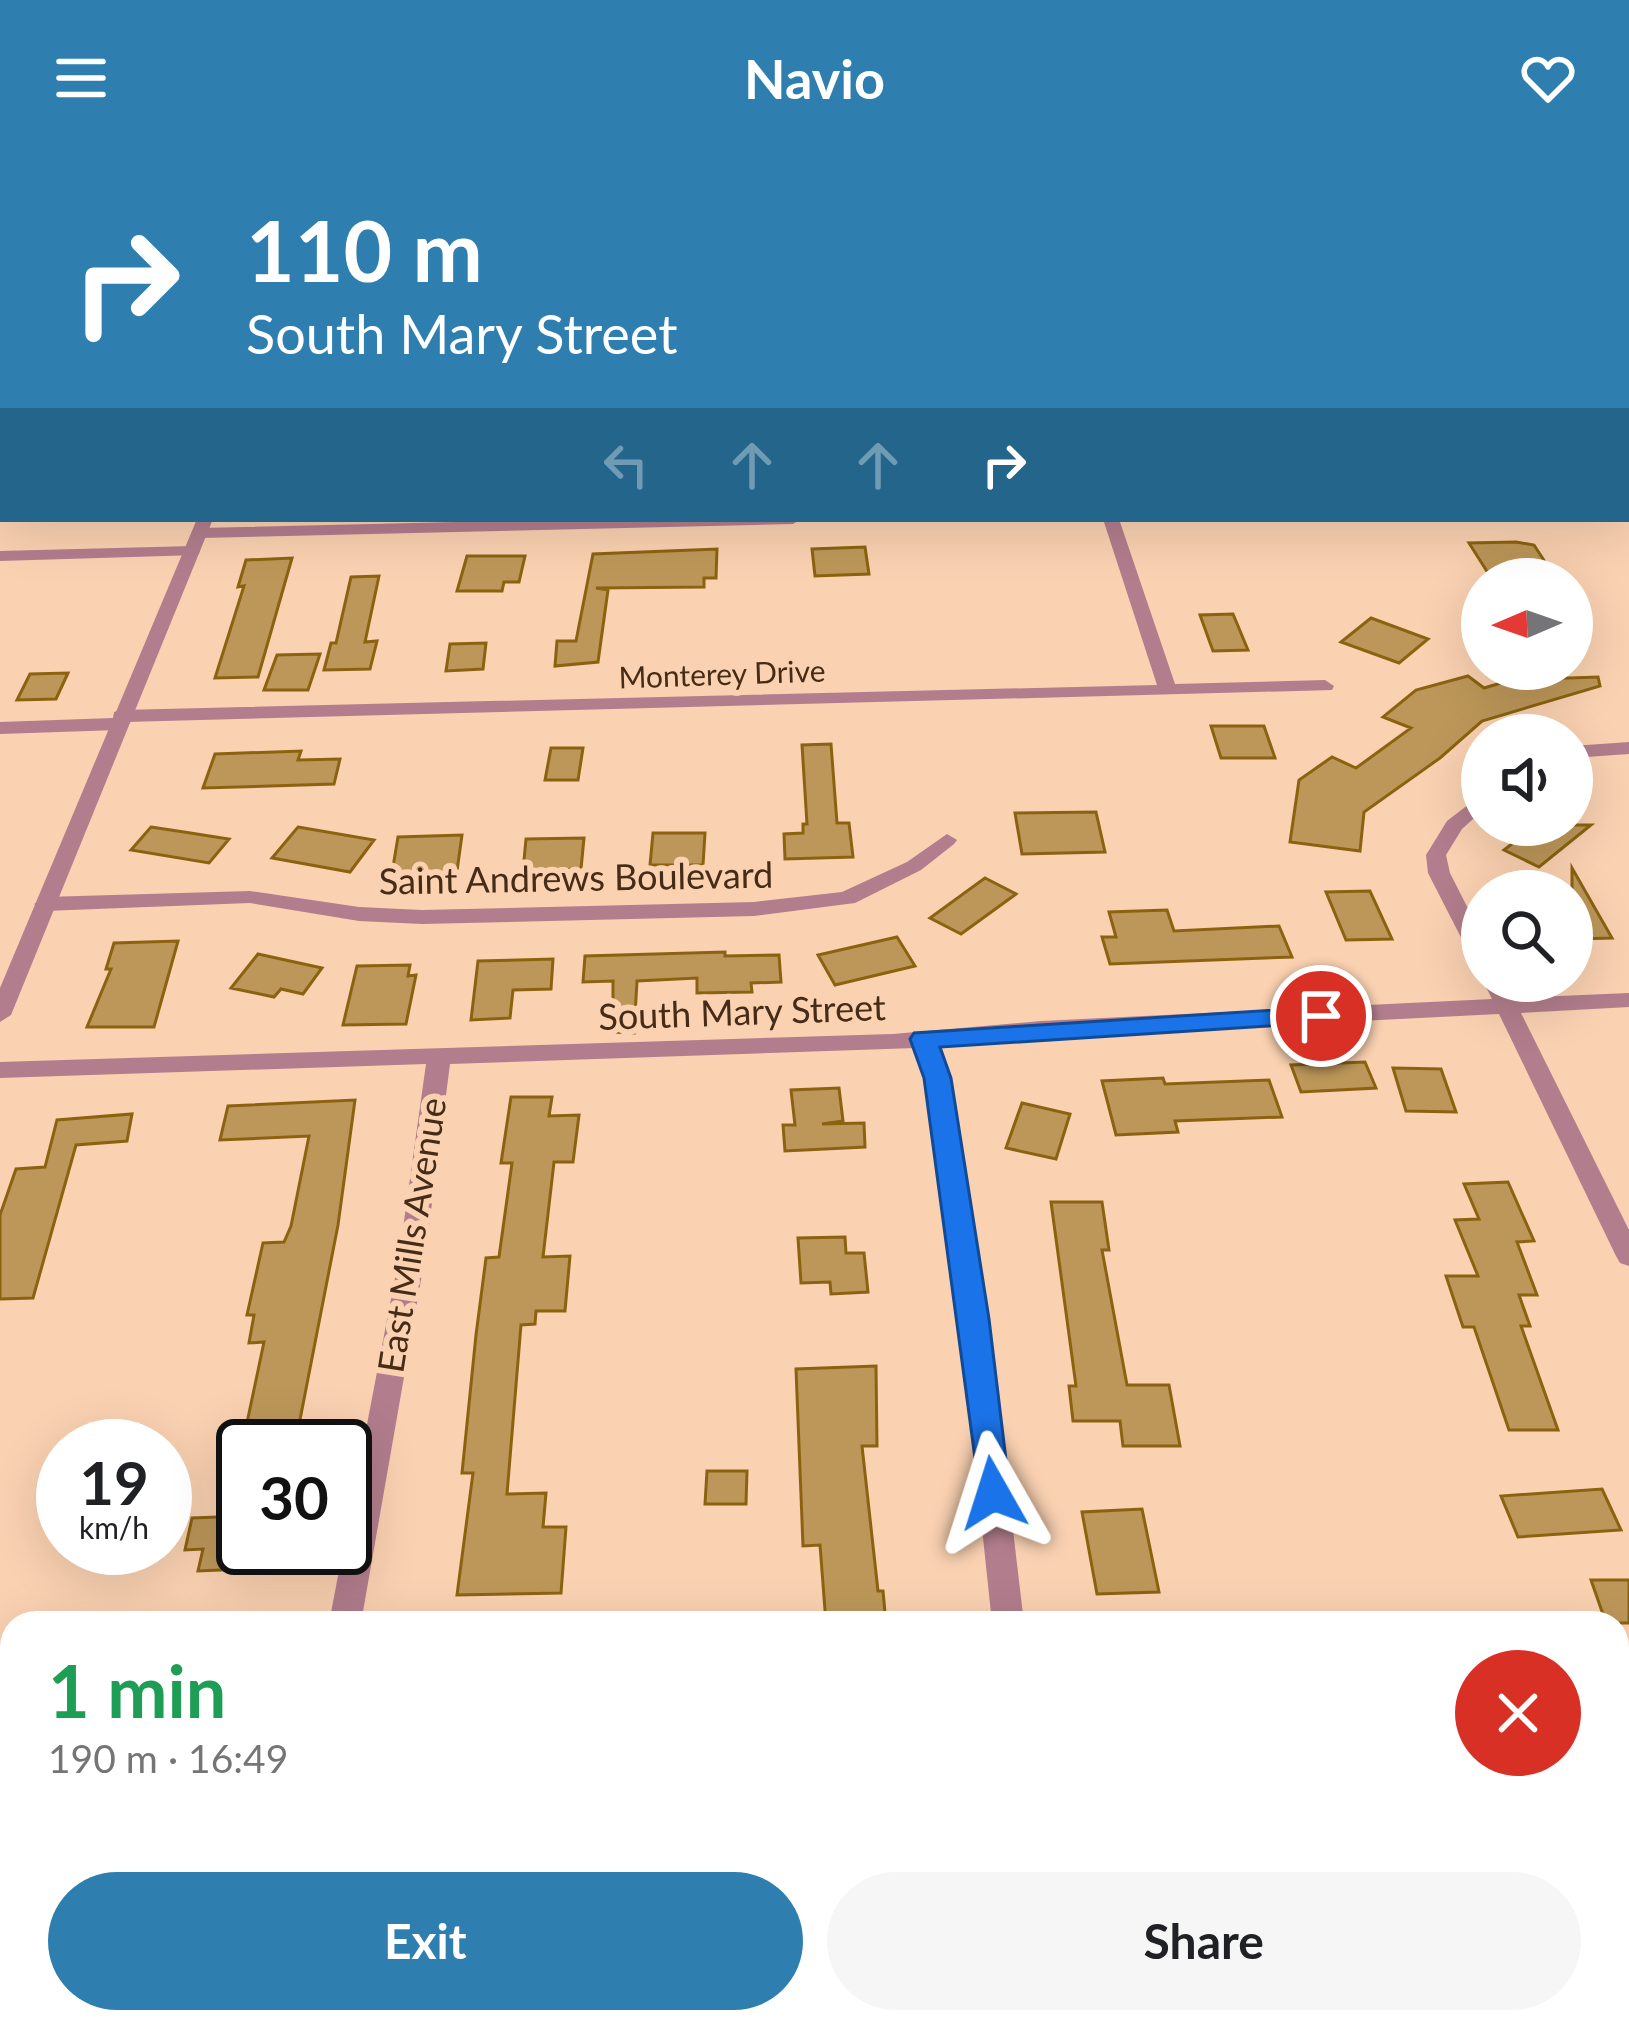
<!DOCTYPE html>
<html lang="en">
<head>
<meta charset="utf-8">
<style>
  body { margin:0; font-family:Lato,sans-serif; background:#f6f6f6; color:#202124; height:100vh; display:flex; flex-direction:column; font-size:45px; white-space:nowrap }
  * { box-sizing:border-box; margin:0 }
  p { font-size:39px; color:#757577 }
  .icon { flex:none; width:66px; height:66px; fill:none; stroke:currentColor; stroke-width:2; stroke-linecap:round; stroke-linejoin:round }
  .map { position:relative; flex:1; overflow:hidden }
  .panel { position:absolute; left:0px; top:1455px; width:1629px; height:423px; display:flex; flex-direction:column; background:#fff; border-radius:36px 36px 0 0; box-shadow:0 12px 48px #0002 }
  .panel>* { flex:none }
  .banner { position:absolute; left:0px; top:0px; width:1629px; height:366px; box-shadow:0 12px 48px #0002; background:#2e7fb0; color:#fff; overflow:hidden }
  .needle { width:78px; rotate:268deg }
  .buttons { position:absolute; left:1461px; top:402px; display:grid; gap:24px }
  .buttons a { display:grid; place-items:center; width:132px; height:132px; border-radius:50%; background:#fff; box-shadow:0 12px 48px #0002; font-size:60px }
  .speed { position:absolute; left:36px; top:1263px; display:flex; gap:24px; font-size:60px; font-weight:700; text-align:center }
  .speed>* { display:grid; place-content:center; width:156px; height:156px; border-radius:50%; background:#fff; box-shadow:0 12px 48px #0002; line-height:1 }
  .speed small { font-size:30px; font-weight:400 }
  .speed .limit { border:6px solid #111; border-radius:18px; background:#fff; color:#111 }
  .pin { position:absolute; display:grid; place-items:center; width:102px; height:102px; color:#fff; margin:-51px; border:6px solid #fff; border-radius:50%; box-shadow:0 3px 12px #0007 }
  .me { position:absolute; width:132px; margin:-66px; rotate:354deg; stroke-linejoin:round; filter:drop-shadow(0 0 9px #0008) }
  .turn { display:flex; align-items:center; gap:42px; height:252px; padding:0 48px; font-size:54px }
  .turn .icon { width:156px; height:156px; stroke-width:2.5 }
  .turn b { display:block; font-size:84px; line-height:102px }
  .lanes { display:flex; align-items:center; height:114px; padding:0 48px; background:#0003; justify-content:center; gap:60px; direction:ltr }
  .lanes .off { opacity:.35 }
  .round { display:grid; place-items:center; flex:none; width:126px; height:126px; border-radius:63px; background:#f6f6f6 }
  .head { display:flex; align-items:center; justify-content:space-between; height:204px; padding:0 48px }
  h1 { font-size:72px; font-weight:700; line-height:90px; color:#1e9e55 }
  .button { display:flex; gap:24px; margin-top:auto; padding:24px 48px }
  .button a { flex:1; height:138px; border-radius:72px; background:#2e7fb0; color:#fff; font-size:48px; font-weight:700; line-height:138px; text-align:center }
  .button a+a { background:#f6f6f6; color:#202124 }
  header { display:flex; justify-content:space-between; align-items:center; height:156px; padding:0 48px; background:#2e7fb0; color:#fff; font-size:54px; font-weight:700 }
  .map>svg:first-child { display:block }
  .forest { fill:#a08bc9 }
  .water { fill:#51ad9c }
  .building { fill:#bd9759; stroke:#8b6310; stroke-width:3 }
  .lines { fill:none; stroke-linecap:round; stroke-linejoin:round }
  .minor { fill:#b27d8d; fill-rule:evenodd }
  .tertiary { fill:#b27d8d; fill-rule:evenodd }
  .route { fill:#1a73e8; stroke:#114b97; stroke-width:3 }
  .labels { text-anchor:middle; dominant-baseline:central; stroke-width:12; stroke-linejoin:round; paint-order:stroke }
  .far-street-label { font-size:30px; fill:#462c16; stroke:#fad1b1 }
  .street-label { font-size:36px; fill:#462c16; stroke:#fad1b1 }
</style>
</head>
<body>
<header><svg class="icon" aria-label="menu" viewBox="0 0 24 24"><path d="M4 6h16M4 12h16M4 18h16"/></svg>Navio<svg class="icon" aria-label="heart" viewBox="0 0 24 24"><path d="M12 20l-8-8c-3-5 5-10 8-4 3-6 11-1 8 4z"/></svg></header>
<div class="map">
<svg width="1629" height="1876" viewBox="0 0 1629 1876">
  <rect width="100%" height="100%" fill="#fad1b1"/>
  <path class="forest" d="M 366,0 L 1260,0 L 365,3 Z"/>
  <path class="water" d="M 1287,0 L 1629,0 L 1629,168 L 1626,3 L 1281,3 Z"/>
  <path class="building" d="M 1516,386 L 1534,389 L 1551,415 L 1488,417 L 1469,387 Z
    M 865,391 L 869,418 L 815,420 L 812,393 Z
    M 717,393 L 716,422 L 704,422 L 704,431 L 596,432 L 608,434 L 598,506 L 555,510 L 557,485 L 576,485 L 593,398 Z
    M 467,400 L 525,400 L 519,426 L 504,426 L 502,435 L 457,435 Z
    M 292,402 L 258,521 L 215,522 L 244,430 L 238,431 L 246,404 Z
    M 379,420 L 365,486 L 377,485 L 370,513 L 324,514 L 331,487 L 336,487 L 351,421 Z
    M 1233,458 L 1248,494 L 1213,495 L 1200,459 Z
    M 1371,462 L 1428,483 L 1399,507 L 1341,486 Z
    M 486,487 L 483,513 L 446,515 L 450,488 Z
    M 320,498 L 308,534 L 264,534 L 277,499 Z
    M 68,517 L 56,543 L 17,544 L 30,518 Z
    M 1468,520 L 1484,532 L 1511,524 L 1598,521 L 1600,530 L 1482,565 L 1440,602 L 1364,656 L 1360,695 L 1290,686 L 1299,624 L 1332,601 L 1356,612 L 1411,572 L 1383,561 L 1416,534 Z
    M 1211,570 L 1264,570 L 1275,602 L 1221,602 Z
    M 831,588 L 837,667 L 849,667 L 853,701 L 785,703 L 784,678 L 803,677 L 803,668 L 807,668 L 802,589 Z
    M 551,592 L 583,592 L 578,624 L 545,624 Z
    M 301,595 L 298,604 L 340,603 L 334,628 L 203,632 L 215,598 Z
    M 1096,656 L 1105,696 L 1022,698 L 1015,657 Z
    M 1536,669 L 1591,669 L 1539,711 L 1504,694 Z
    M 151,671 L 184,676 L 229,683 L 209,707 L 131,694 Z
    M 298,671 L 374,684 L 350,716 L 272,702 Z
    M 653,677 L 705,677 L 703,709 L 650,709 Z
    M 462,679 L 457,715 L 392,717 L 398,681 Z
    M 584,682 L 581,713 L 523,715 L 526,683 Z
    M 1572,712 L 1612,782 L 1572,783 Z
    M 985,722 L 1016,738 L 961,778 L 930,762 Z
    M 1370,735 L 1392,783 L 1346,784 L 1326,736 Z
    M 1167,754 L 1174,775 L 1279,770 L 1292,801 L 1110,808 L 1102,781 L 1116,781 L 1109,756 Z
    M 897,781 L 915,810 L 835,829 L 818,799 Z
    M 178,785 L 154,871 L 87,871 L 111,813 L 106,813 L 114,787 Z
    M 725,796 L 725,800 L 779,799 L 781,826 L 751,827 L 752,836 L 697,837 L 697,822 L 637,825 L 634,877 L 613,876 L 613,825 L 583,826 L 585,800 Z
    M 258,798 L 322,812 L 303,838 L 281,833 L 274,841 L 231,832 Z
    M 553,803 L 551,833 L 513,834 L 510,862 L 471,864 L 478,805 Z
    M 410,809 L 408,820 L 416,819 L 406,868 L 343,869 L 357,810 Z
    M 1365,906 L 1376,932 L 1301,936 L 1291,909 Z
    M 1393,912 L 1441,913 L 1456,956 L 1406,955 Z
    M 1163,922 L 1165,928 L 1269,924 L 1282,961 L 1175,965 L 1178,976 L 1116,979 L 1102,925 Z
    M 839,932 L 843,965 L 822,968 L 864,967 L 865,991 L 785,995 L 783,969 L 795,969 L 791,934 Z
    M 511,941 L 552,941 L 549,960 L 579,959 L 573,1006 L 554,1006 L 543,1101 L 570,1100 L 565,1155 L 536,1155 L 535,1168 L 521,1169 L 507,1338 L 546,1337 L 543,1371 L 566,1371 L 561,1437 L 457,1439 L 473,1317 L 462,1317 L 476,1179 L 486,1102 L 499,1101 L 512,1007 L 501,1007 Z
    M 355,944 L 338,1069 L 297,1279 L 244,1281 L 264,1186 L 249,1187 L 254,1159 L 247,1159 L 263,1087 L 284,1086 L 291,1070 L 309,980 L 220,984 L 228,950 Z
    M 1022,947 L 1070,958 L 1056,1003 L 1006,992 Z
    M 132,958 L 127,985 L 76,989 L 33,1142 L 0,1143 L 0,1059 L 16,1013 L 45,1011 L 57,964 Z
    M 1508,1026 L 1534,1085 L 1517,1086 L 1537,1139 L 1519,1139 L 1530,1170 L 1521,1170 L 1558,1274 L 1509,1274 L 1474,1171 L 1463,1171 L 1446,1120 L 1478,1120 L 1455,1064 L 1479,1063 L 1464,1028 Z
    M 1051,1046 L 1102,1046 L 1109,1094 L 1102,1094 L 1127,1229 L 1169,1229 L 1180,1290 L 1123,1290 L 1120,1265 L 1073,1265 L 1069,1230 L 1076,1230 Z
    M 845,1081 L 846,1097 L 864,1097 L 868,1136 L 831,1138 L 830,1126 L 801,1127 L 798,1082 Z
    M 876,1210 L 877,1290 L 862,1290 L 878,1435 L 883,1435 L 886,1467 L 826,1467 L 820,1389 L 803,1390 L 796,1213 Z
    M 707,1315 L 747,1315 L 746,1348 L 705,1348 Z
    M 1602,1333 L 1621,1374 L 1518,1381 L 1501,1340 Z
    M 1142,1353 L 1159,1436 L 1097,1438 L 1082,1356 Z
    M 243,1360 L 243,1413 L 198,1415 L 203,1393 L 185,1394 L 192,1362 Z
    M 1591,1424 L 1629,1424 L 1629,1467 L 1606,1467 Z"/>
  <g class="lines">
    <path class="minor" d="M 34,0 L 46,0 L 46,3 L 34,3 Z
      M 0,39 L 3,39 L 3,47 L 0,47 Z
      M 0,112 L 3,112 L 3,120 L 0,120 Z
      M 0,211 L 3,211 L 3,219 L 0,219 Z
      M 1626,327 L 1629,328 L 1629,343 L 1626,342 Z
      M 585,363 L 801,363 L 793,368 L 199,382 L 191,377 L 199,372 Z
      M 1103,363 L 1119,363 L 1175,528 L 1325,524 L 1334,530 L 1332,534 L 126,566 L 125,572 L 118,574 L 0,578 L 0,566 L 113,562 L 114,556 L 121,554 L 1157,529 Z
      M 192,390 L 200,395 L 198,399 L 0,405 L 0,395 Z
      M 1629,586 L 1629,598 L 1572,602 L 1572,590 Z
      M 1482,638 L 1482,655 L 1462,673 L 1446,699 L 1450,717 L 1482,780 L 1482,808 L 1471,801 L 1428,717 L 1426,699 L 1447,665 Z
      M 947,678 L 957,684 L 954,688 L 921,714 L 855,747 L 754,760 L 422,768 L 359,765 L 250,747 L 45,755 L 34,748 L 45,741 L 250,735 L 359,751 L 422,754 L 754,746 L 842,736 L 907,706 Z
      M 1483,825 L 1505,825 L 1514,842 L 1629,837 L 1629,851 L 1521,857 L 1629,1074 L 1629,1110 L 1620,1107 L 1616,1100 L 1499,858 L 1041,881 L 938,890 L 950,922 L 988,1163 L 1024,1467 L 992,1467 L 960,1163 L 926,922 L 915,892 L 450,908 L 425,1101 L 361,1467 L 329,1467 L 399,1101 L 426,908 L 0,922 L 0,906 L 893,878 L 1041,865 L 1492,843 Z
      M 261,1866 L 297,1866 L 295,1876 L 259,1876 Z
      M 1029,1866 L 1065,1866 L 1066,1876 L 1030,1876 Z"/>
    <path class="tertiary" d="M 351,0 L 363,0 L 350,3 Z
      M 197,363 L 213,363 L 11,859 L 0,866 L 0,832 Z"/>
  </g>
  <path class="route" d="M 1321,851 L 1334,860 L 1330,866 L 940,891 L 951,922 L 989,1163 L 1010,1337 L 1005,1347 L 993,1351 L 981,1347 L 924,922 L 910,883 L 914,877 Z"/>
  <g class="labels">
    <g class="far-street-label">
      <text transform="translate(722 517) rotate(-2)">Monterey Drive</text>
    </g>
    <g class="street-label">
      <text transform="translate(576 721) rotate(-1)">Saint Andrews Boulevard</text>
      <text transform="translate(742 855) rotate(-2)">South Mary Street</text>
      <text transform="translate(411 1079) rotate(-81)">East Mills Avenue</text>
    </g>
  </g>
</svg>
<div class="buttons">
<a><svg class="needle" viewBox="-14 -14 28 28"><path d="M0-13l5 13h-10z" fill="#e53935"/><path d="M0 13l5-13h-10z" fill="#757577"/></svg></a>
<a><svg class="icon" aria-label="sound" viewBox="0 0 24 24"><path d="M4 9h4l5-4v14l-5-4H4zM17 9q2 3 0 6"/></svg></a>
<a><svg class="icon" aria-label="search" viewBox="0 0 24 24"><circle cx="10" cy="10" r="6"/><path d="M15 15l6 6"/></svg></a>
</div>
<div class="speed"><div>19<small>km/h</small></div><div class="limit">30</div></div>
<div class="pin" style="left:1321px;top:860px;background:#d93025"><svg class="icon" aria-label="arrive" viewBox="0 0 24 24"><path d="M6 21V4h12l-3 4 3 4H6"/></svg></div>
<svg class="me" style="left:993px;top:1337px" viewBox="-20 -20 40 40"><path d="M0-17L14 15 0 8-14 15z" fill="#1a73e8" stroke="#fff" stroke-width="4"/></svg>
<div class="banner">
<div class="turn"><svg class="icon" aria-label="right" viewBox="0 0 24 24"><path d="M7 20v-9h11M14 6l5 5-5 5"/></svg><div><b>110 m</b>South Mary Street</div></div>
<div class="lanes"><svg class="icon off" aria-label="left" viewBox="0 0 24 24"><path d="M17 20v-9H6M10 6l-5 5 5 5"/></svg><svg class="icon off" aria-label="ahead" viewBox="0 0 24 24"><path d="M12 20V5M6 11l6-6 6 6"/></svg><svg class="icon off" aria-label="ahead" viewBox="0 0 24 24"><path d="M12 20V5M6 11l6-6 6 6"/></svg><svg class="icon" aria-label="right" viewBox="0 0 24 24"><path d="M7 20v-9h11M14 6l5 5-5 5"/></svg></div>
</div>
<section class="panel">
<div class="head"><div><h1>1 min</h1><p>190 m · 16:49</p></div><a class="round" style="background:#d93025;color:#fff"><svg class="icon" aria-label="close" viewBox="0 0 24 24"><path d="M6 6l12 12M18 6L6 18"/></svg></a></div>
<div class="button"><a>Exit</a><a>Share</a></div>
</section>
</div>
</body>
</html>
